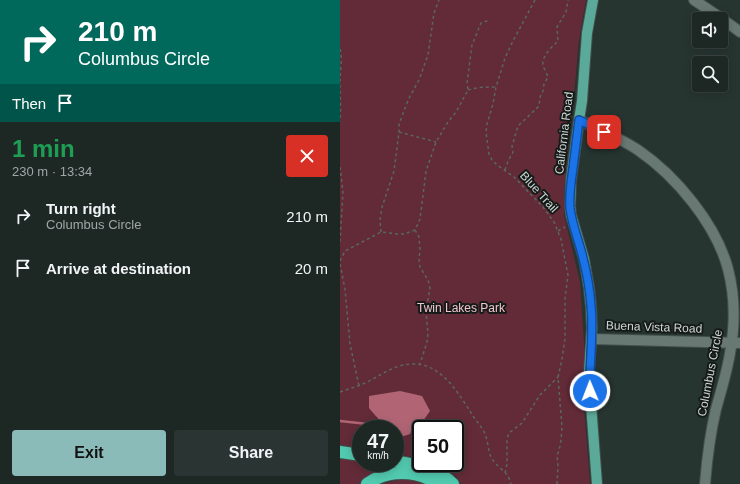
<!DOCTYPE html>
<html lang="en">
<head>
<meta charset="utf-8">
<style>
  body { margin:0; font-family:Helvetica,sans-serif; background:#2a3432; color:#f1f3f6; height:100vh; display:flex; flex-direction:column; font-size:15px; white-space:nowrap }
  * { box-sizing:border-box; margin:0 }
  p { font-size:13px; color:#a0a6a7 }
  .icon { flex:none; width:22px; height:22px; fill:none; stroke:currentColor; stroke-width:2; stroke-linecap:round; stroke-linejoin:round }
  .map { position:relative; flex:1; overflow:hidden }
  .drawer { display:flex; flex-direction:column; background:#1d2825; width:340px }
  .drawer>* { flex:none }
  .banner { background:#00695c; color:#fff; overflow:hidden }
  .tools { position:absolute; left:352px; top:12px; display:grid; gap:8px }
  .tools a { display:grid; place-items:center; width:36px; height:36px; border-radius:4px; background:#1d2825; box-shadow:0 2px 10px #0003,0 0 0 1px #3b4442; font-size:20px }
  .speed { position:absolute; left:12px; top:420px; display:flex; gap:8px; font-size:20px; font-weight:700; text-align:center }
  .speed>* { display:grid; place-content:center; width:52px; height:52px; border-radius:50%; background:#1d2825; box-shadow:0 2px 10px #0003,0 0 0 1px #3b4442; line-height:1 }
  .speed small { font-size:10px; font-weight:400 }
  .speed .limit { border:2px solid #111; border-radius:6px; background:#fff; color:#111 }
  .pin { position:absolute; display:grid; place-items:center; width:34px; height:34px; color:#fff; margin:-17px; border-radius:8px; box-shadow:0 2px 6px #0006 }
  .me { position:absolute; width:44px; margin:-22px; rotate:359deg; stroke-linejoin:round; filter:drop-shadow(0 0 3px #0008) }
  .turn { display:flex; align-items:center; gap:14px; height:84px; padding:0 12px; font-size:18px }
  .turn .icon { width:52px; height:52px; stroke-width:2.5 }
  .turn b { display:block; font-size:28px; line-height:34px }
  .then { display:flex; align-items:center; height:38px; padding:0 12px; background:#0003; gap:8px; font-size:15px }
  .round { display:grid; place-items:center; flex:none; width:42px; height:42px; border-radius:4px; background:#2a3432 }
  .head { display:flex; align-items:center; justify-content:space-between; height:68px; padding:0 12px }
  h1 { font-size:24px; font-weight:600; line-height:30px; color:#1e9e55 }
  .primary-button { display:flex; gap:8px; margin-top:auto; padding:8px 12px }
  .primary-button a { flex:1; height:46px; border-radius:4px; background:#8bbbb9; color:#111; font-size:16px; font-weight:600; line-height:46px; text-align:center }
  .primary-button a+a { background:#2a3432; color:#f1f3f6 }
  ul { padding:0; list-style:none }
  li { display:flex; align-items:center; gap:12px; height:52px; padding:0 12px }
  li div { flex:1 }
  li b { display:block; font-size:15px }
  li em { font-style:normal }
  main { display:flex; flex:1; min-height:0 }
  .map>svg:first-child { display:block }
  .green { fill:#632b38 }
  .water { fill:#b16574 }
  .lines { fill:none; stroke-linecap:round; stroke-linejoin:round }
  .stream { stroke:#b16574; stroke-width:2.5 }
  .minor-casing { stroke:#44504d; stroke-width:12 }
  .major-casing { stroke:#44504d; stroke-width:12 }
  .highway-casing { stroke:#44504d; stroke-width:14 }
  .path { stroke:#5a6662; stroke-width:1.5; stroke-dasharray:3 3; stroke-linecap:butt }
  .minor { stroke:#687873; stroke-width:10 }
  .major { stroke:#5ba998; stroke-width:10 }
  .highway { stroke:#52cab0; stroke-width:12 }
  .route-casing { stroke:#114b97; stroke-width:10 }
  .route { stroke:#1a73e8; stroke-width:7 }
  .labels { text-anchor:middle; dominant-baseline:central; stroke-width:4; stroke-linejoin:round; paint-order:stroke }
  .street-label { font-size:12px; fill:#cdd5d3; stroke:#151b19 }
  .park-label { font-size:12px; fill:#f2c5cc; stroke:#151b19 }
</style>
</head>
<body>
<main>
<section class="drawer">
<div class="banner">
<div class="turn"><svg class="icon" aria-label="right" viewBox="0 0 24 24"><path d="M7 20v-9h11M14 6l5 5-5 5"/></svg><div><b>210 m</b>Columbus Circle</div></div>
<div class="then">Then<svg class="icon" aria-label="arrive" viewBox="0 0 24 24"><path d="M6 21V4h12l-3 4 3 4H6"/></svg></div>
</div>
<div class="head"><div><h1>1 min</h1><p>230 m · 13:34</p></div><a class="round" style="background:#d93025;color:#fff"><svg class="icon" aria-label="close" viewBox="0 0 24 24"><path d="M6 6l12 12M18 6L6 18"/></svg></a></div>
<ul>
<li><svg class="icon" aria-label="right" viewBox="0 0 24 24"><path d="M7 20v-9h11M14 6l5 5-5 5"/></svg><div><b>Turn right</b><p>Columbus Circle</p></div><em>210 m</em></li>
<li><svg class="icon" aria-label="arrive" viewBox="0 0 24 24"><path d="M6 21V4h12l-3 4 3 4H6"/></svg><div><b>Arrive at destination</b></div><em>20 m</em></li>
</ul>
<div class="primary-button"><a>Exit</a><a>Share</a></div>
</section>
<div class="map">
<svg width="400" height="484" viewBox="0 0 400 484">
  <rect width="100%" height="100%" fill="#273531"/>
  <path class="green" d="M 0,0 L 246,0 L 239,40 L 235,84 L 224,189 L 224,215 L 240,282 L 244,343 L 244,407 L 250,484 L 121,484 L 116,476 L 92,463 L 115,463 L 115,429 L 81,429 L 81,458 L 55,454 L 55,429 L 21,429 L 21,448 L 0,445 Z
    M 0,455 L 21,460 L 21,463 L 39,463 L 57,466 L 57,469 L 22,482 L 19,484 L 0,484 Z
    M 63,479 L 85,483 L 87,484 L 41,484 Z"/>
  <path class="water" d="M 60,391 L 82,396 L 90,411 L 83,421 L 73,426 L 70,434 L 61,437 L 55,433 L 55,429 C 46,429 35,415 29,408 L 29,396 Z"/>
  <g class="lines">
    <path class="stream" d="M 0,421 L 46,426 L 47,429"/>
    <defs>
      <path id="minor" d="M 354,0 L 381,18 L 400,32
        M 239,120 C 258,129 280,138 298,150 C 336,176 376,224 388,269 C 395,296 395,326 390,353 C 387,372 381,391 376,409 C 370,434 367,459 365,484
        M 252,339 L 400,343"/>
      <path id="major" d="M 253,0 L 247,33 L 242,101 L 239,120 L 231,180 L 230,206 L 231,215 L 244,259 L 249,288 L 251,307 L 252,328 L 249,372 L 250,391 L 257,484"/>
      <path id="highway" d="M 0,452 L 21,455
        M 55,461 C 76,465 97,468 113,484
        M 27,484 C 48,469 77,470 98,484"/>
    </defs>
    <use href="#minor" class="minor-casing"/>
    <use href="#major" class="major-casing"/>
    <use href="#highway" class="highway-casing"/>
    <path class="path" d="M 195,0 L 173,41 L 165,58 L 156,87 L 153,104 L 147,124 L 146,132 L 149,154 L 152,160 L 157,165 L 174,177 L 203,207 L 214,222 L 221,239 L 227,270 L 228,275 L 225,298 L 225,339 L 222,359 L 218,377 L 222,427 L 221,440 L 219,451 L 217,455 L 218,466 L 217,484
      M 0,49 C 3,59 0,71 0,81 C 0,94 1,107 0,120
      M 128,90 C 137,87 147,87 156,87
      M 59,132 L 96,142
      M 0,167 L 3,192 L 0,242
      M 165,170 L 168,161 L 173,152 L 172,146 L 178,126 L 199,106 L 200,97 L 203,91 L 204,84 L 208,77 C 207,74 204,69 203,65 C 202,55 212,47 218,41 L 217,27 L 226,12 L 228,0
      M 75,230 L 79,237 L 80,249 L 79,259 L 80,267 L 88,280 L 90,288 L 86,312 L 88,334 L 87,342 L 80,364
      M 218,231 L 225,227
      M 41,232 L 40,220 L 42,207 L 54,171 L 59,132 L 59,124 L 69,98 L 79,80 L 88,55 L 94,13 L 99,0
      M 0,261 L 5,251 L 41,232 L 58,234 L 64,234 L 75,230 L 80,219 L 86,171 L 96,142 L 108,122 L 116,112 L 128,90 L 127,83 L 132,45 L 141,23 L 150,20
      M 0,264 L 5,289 L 10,344 L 19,386
      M 0,392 C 8,389 16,387 23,384 C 39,377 52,365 71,364 C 101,362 119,394 133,416 C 137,422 142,427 145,434 C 148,441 148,450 151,457 C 155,465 163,469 168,476 C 169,478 170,481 171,484
      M 165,473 L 167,464 L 167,439 L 169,433 L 182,423 L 200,395 L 218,377"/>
    <use href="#minor" class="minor"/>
    <use href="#major" class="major"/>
    <use href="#highway" class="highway"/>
  </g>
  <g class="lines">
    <defs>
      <path id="route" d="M 250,391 C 249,363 254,334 251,306 C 250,290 247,274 243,258 C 239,241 232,225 230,208 C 229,195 231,181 233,168 C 235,152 237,136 239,120 L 264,132"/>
    </defs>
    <use href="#route" class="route-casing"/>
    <use href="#route" class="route"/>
  </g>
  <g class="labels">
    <g class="street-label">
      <text transform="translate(224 133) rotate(-83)">California Road</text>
      <text transform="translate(199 192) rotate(48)">Blue Trail</text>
      <text transform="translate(314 327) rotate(2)">Buena Vista Road</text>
      <text transform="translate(370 373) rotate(-79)">Columbus Circle</text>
    </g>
    <g class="park-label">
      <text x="121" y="308">Twin Lakes Park</text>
    </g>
  </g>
</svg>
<div class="tools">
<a><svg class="icon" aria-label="sound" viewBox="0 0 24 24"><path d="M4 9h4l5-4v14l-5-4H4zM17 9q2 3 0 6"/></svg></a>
<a><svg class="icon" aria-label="search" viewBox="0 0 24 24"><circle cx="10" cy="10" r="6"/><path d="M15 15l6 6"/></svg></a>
</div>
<div class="speed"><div>47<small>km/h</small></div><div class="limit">50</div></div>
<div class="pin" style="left:264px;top:132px;background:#d93025"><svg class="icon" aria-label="arrive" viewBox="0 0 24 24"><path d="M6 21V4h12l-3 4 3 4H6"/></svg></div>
<svg class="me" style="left:250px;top:391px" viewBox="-20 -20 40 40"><circle r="17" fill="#1a73e8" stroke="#fff" stroke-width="3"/><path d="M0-11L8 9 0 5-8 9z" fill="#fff"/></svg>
</div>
</main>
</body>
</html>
